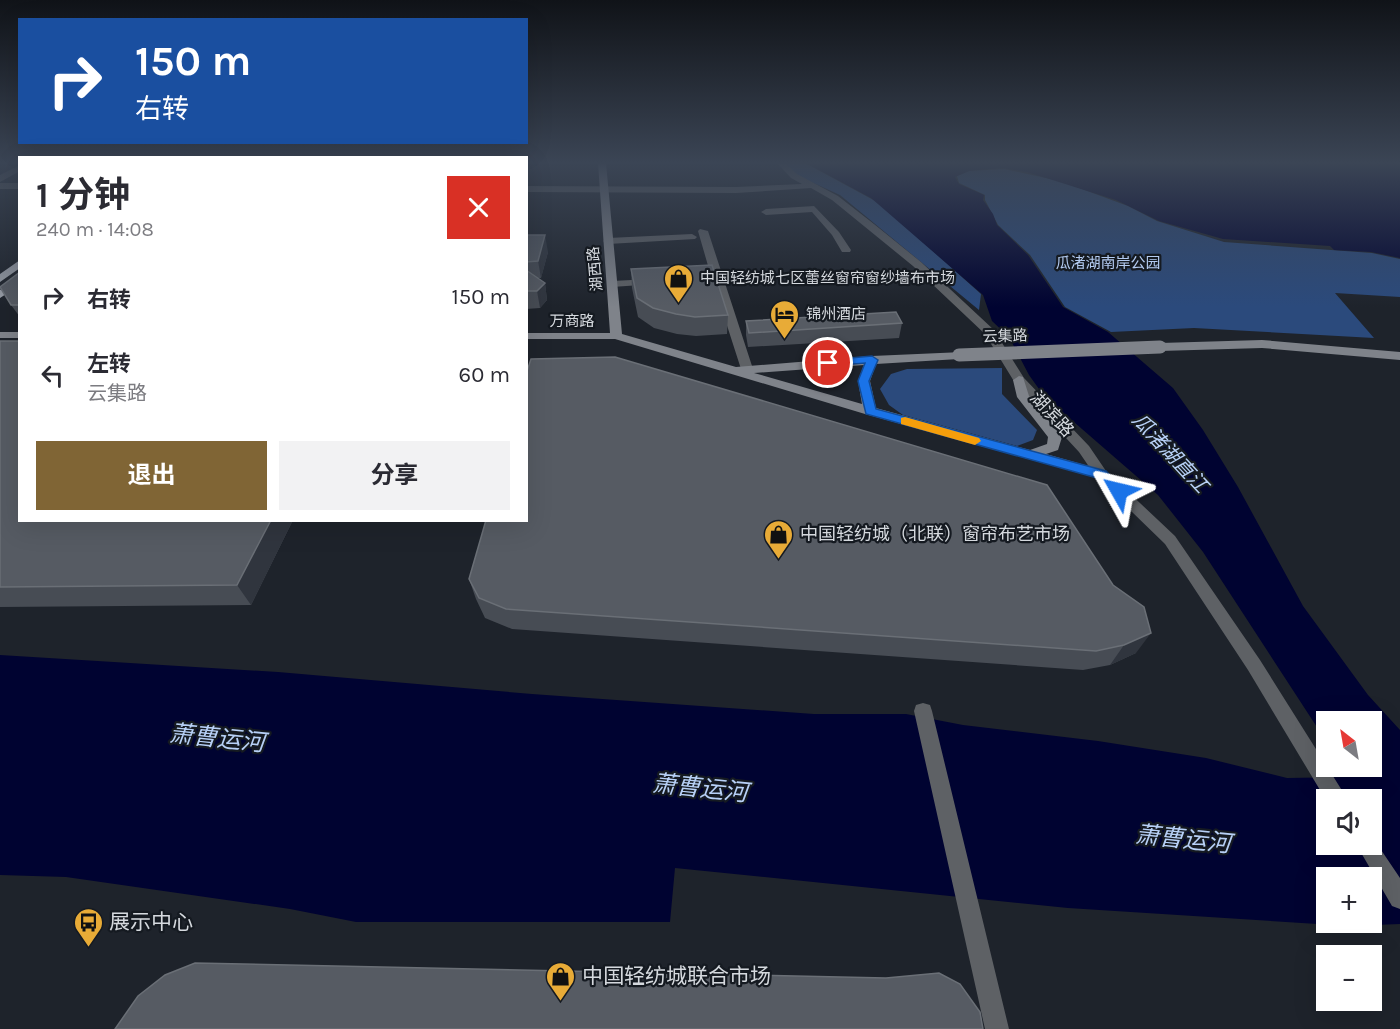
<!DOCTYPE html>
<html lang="zh">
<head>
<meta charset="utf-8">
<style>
  body { margin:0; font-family:Karla,"Noto Sans SC",sans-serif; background:#f2f2f3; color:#2b2b33; height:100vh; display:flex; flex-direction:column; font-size:22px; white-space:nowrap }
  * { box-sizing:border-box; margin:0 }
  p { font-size:20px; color:#7c7c81 }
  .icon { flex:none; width:33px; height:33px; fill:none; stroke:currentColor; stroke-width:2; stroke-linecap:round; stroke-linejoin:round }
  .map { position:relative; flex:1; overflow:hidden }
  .panel { position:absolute; left:18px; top:156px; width:510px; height:366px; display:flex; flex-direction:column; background:#fff; border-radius:0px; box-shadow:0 6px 24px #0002 }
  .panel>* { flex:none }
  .hud { position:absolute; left:18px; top:18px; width:510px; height:126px; border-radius:0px; box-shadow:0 6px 24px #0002; background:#1a4fa0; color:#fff; overflow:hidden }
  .needle { width:39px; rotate:329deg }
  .buttons { position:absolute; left:1316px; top:711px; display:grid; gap:12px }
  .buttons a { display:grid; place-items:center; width:66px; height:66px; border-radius:0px; background:#fff; box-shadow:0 6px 24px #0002; font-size:30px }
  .pin { position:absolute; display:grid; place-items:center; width:51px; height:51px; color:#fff; margin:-26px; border:3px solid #fff; border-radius:50%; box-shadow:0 2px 6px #0007 }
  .me { position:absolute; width:66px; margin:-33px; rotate:307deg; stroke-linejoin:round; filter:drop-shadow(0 0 4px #0008) }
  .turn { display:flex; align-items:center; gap:21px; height:126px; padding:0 18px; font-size:27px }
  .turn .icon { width:78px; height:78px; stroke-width:2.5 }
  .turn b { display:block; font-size:42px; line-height:51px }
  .round { display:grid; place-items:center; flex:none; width:63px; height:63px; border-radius:0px; background:#f2f2f3 }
  .headline { display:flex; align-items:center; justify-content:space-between; height:102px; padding:0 18px }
  h1 { font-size:36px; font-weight:700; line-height:45px }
  .button { display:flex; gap:12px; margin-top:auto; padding:12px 18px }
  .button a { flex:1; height:69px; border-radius:0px; background:#806535; color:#fff; font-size:24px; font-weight:700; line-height:69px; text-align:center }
  .button a+a { background:#f2f2f3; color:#2b2b33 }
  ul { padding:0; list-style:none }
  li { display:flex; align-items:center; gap:18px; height:78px; padding:0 18px }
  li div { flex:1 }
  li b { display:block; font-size:22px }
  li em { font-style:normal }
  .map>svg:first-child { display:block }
  .green { fill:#2b4a7c }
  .water { fill:#000331; fill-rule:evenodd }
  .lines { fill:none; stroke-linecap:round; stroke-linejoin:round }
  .street { fill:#5e6165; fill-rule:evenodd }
  .secondary { fill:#7f838a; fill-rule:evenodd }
  .primary { fill:#999ea7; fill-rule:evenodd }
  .secondary-bridge { stroke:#7f838a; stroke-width:13 }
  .wall { fill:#474c54 }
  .shaded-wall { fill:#30353e }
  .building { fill:#565b63; stroke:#6a6f76; stroke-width:1.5 }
  .route { fill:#1a73e8; stroke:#114b97; stroke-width:1.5 }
  .slow { fill:#f59e0b }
  .labels { text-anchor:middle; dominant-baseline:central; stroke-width:4.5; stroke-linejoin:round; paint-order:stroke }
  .far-park-label { font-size:15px; fill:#b3cbf1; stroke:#151a21 }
  .far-street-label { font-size:15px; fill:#d5d9de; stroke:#151a21 }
  .far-poi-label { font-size:15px; fill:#d5d9de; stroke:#151a21; text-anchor:start }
  .street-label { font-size:18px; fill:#d5d9de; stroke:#151a21 }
  .poi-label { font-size:18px; fill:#d5d9de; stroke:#151a21; text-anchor:start }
  .water-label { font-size:20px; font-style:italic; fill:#b7d0f6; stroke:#151a21 }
  .near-poi-label { font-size:21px; fill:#d5d9de; stroke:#151a21; text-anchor:start }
  .near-water-label { font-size:24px; font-style:italic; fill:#b7d0f6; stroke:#151a21 }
</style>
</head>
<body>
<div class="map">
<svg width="1400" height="1029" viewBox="0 0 1400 1029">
  <rect width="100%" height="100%" fill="#1e232b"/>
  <path class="green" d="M 783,163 L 805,163 L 879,203 L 981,294 L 979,310 L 840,195 L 796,175 Z
    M 1004,169 L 1060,181 L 1128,206 L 1157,221 L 1224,242 L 1372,253 L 1400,259 L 1400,297 L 1335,293 L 1374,338 L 1194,328 L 1111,332 L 1065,307 L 1030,255 L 998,225 L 985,200 L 985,195 L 959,183 L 957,176 L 969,171 Z
    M 1002,368 L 1002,394 L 1037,430 L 1033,440 L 1017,446 L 903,415 L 889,405 L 880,389 L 891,374 L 907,369 Z"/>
  <path class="water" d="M 806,163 L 1400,163 L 1400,258 L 1371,252 L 1334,250 L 1330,246 L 1223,239 L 1159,221 L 1116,200 L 1027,172 L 1003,168 L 977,170 L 969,171 L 955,177 L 959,184 L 984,195 L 983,200 L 993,214 L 997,225 L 1028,255 L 1063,307 L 1108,332 L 1173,388 L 1203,430 L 1238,487 L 1303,606 L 1368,695 L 1400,730 L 1400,924 L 1349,926 L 1068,908 L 675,868 L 670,922 L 356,922 L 290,909 L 66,877 L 0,875 L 0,655 L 278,672 L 532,694 L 814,714 L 906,714 L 963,725 L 1098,741 L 1206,758 L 1287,778 L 1349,777 L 1343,767 L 1371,766 L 1371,722 L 1326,722 L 1326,741 L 1203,552 L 1158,495 L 1044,396 L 1029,375 L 1009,337 L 992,321 L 983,295 L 871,198 ZM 1326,800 L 1371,800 L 1371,844 L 1326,844 ZM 1326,878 L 1371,878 L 1371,922 L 1326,922 Z"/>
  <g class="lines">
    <path class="street" d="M 777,163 L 785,163 L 797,174 L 838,196 L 874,224 L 921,262 L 994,330 L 1024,378 L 1089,446 L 1106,471 L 1175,536 L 1260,660 L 1348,800 L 1326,800 L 1248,670 L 1165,544 L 1096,477 L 1079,452 L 1015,383 L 985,334 L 913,266 L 832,200 L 811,188 L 736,193 L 526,192 L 526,186 L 736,187 L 802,184 L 791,178 Z
      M 20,165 L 20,171 L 0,182 L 0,175 Z
      M 0,183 L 20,183 L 20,189 L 0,189 Z
      M 814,206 L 839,232 L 851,250 L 850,252 L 842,252 L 832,235 L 812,212 L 766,215 L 761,212 L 766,209 Z
      M 700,229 L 708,231 L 753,369 L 751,372 L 747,373 L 741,369 L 713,282 L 696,283 L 691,280 L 696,277 L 711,276 L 698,231 Z
      M 692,234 L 697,237 L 695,239 L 608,244 L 603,241 L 608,238 Z
      M 651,279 L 656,282 L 655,284 L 612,287 L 607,284 L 612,281 Z
      M 923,703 L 930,705 L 932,711 L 1009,1029 L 985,1029 L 914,711 L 916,705 Z
      M 1371,835 L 1400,878 L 1400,909 L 1392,906 L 1356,844 L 1371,844 Z"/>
    <path class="secondary" d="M 598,163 L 606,163 L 622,334 L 736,367 L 872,356 L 963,352 L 965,355 L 959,359 L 876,364 L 870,381 L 876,408 L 1030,450 L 1047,444 L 1048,437 L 1017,397 L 1013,380 L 1019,376 L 1023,377 L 1029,396 L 1062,437 L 1058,450 L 1046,454 L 1106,471 L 1108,474 L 1106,477 L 1101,479 L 865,414 L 615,339 L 526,339 L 526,333 L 610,333 ZM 864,365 L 858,381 L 862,404 L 754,373 Z
      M 0,332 L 20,332 L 20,338 L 0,338 Z
      M 1262,340 L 1400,352 L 1400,360 L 1262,348 L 1160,351 L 1154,347 L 1160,343 Z"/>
    <path class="primary" d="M 20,260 L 20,268 L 0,282 L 0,274 Z
      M 20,276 L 20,285 L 0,298 L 0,290 Z"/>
    <path class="secondary-bridge" d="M 959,355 L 1160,347"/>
  </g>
  <path class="wall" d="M 526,235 L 548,252 L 541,278 L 538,278 L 545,283 L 547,300 L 540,308 L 526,309 Z
    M 631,269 L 728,315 L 727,334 L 696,336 L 677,334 L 654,328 L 638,317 L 632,288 Z
    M 20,272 L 20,317 L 11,305 Z
    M 746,321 L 902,323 L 899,338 L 748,347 L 746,335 Z
    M 0,341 L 20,520 L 293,520 L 251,605 L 0,607 Z
    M 615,357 L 1136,653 L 1110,665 L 1083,670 L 512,629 L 485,618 L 476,599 L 469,579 Z"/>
  <path class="shaded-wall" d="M 545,235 L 548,252 L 541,278 L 538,261 Z
    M 545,283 L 547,300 L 540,308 L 537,291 Z
    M 271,520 L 293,520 L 251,605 L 237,585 Z
    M 1151,633 L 1136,653 L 1110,665 L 1124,645 Z"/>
  <path class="building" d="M 526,235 L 545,235 L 538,261 L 526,262 Z
    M 712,265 L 728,315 L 695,317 L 676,314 L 653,308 L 637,298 L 631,269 Z
    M 526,270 L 545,283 L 537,291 L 526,291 Z
    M 20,272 L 20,305 L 11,305 L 0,287 Z
    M 896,312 L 902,323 L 749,333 L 746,321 Z
    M 0,341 L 20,341 L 20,520 L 271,520 L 237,585 L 0,587 Z
    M 615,357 L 1047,485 L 1113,585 L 1144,607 L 1151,633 L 1124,645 L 1096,651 L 506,609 L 479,598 L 469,579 L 486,520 L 526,520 L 526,374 L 531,359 Z
    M 195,963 L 886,978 L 939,973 L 960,984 L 980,1012 L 983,1029 L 115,1029 L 138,996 L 165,975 Z"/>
  <linearGradient id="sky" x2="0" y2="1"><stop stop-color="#101318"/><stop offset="0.53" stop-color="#3b4555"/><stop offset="1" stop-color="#3b4555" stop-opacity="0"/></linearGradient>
  <rect width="1400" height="307" fill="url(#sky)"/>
  <path class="route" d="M 872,356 L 878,360 L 869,381 L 876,409 L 1106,471 L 1125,491 L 1123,494 L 1114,494 L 1097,478 L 866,414 L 858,381 L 865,363 L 828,366 L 823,363 L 828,360 Z"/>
  <path class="slow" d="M 905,417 L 979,438 L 981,441 L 975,445 L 901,424 L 901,418 Z"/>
  <defs>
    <symbol id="shop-pin" viewBox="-11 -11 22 30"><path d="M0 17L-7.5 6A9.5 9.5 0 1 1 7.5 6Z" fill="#e8ab37" stroke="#151a21"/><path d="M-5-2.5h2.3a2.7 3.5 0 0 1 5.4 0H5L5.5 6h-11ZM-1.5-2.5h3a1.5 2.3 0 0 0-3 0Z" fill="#111"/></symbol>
    <symbol id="hotel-pin" viewBox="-11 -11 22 30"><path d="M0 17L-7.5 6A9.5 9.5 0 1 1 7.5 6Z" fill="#e8ab37" stroke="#151a21"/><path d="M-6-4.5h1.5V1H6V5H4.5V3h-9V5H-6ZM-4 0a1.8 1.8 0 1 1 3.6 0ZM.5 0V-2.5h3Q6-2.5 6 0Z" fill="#111"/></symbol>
    <symbol id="bus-pin" viewBox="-11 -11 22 30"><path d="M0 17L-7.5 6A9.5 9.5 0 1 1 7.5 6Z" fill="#e8ab37" stroke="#151a21"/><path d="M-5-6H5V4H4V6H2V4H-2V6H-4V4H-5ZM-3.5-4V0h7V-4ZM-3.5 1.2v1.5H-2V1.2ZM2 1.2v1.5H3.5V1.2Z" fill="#111"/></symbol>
  </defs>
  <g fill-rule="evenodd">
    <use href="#shop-pin" x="662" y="262" width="33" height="45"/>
    <use href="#hotel-pin" x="768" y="298" width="33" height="45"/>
    <use href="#shop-pin" x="762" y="518" width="33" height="45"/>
    <use href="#bus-pin" x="72" y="906" width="33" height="45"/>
    <use href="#shop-pin" x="544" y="960" width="33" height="45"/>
  </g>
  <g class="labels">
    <g class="far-park-label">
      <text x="1108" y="263">瓜渚湖南岸公园</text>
    </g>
    <g class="far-street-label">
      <text transform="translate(595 269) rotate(-95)">湖西路</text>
      <text x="572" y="321">万商路</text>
      <text transform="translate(1005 336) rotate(-2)">云集路</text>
    </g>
    <g class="far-poi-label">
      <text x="700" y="278">中国轻纺城七区蕾丝窗帘窗纱墙布市场</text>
      <text x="806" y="314">锦州酒店</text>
    </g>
    <g class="street-label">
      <text transform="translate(1052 414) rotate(47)">湖滨路</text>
    </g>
    <g class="poi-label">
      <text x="800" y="534">中国轻纺城（北联）窗帘布艺市场</text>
    </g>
    <g class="water-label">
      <text transform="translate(1170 453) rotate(47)">瓜渚湖直江</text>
    </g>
    <g class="near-poi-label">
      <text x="109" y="922">展示中心</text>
      <text x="582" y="976">中国轻纺城联合市场</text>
    </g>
    <g class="near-water-label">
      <text transform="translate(217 738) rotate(6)">萧曹运河</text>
      <text transform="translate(700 788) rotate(6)">萧曹运河</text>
      <text transform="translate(1183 839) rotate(6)">萧曹运河</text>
    </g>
  </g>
</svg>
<div class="buttons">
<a><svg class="needle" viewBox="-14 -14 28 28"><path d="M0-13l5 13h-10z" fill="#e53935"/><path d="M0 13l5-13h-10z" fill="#7c7c81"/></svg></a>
<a><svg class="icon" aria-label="sound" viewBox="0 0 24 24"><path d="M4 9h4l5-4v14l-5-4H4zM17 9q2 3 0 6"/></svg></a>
<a>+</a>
<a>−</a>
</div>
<div class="pin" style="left:828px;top:363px;background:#d93025"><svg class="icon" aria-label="arrive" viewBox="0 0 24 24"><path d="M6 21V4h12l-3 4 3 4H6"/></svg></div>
<svg class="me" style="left:1119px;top:491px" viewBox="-20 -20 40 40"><path d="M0-17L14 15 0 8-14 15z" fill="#1a73e8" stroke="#fff" stroke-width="4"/></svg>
<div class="hud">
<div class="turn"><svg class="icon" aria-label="right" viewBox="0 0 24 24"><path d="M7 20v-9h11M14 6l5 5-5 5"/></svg><div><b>150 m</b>右转</div></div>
</div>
<section class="panel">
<div class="headline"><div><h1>1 分钟</h1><p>240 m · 14:08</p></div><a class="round" style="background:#d93025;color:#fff"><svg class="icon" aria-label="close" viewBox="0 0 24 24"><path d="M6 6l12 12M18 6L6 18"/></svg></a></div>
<ul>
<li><svg class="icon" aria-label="right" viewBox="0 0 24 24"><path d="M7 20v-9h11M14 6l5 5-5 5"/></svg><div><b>右转</b></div><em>150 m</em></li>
<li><svg class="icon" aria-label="left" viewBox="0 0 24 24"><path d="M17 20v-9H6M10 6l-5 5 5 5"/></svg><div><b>左转</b><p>云集路</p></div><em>60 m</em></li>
</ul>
<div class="button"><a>退出</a><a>分享</a></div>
</section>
</div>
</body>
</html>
